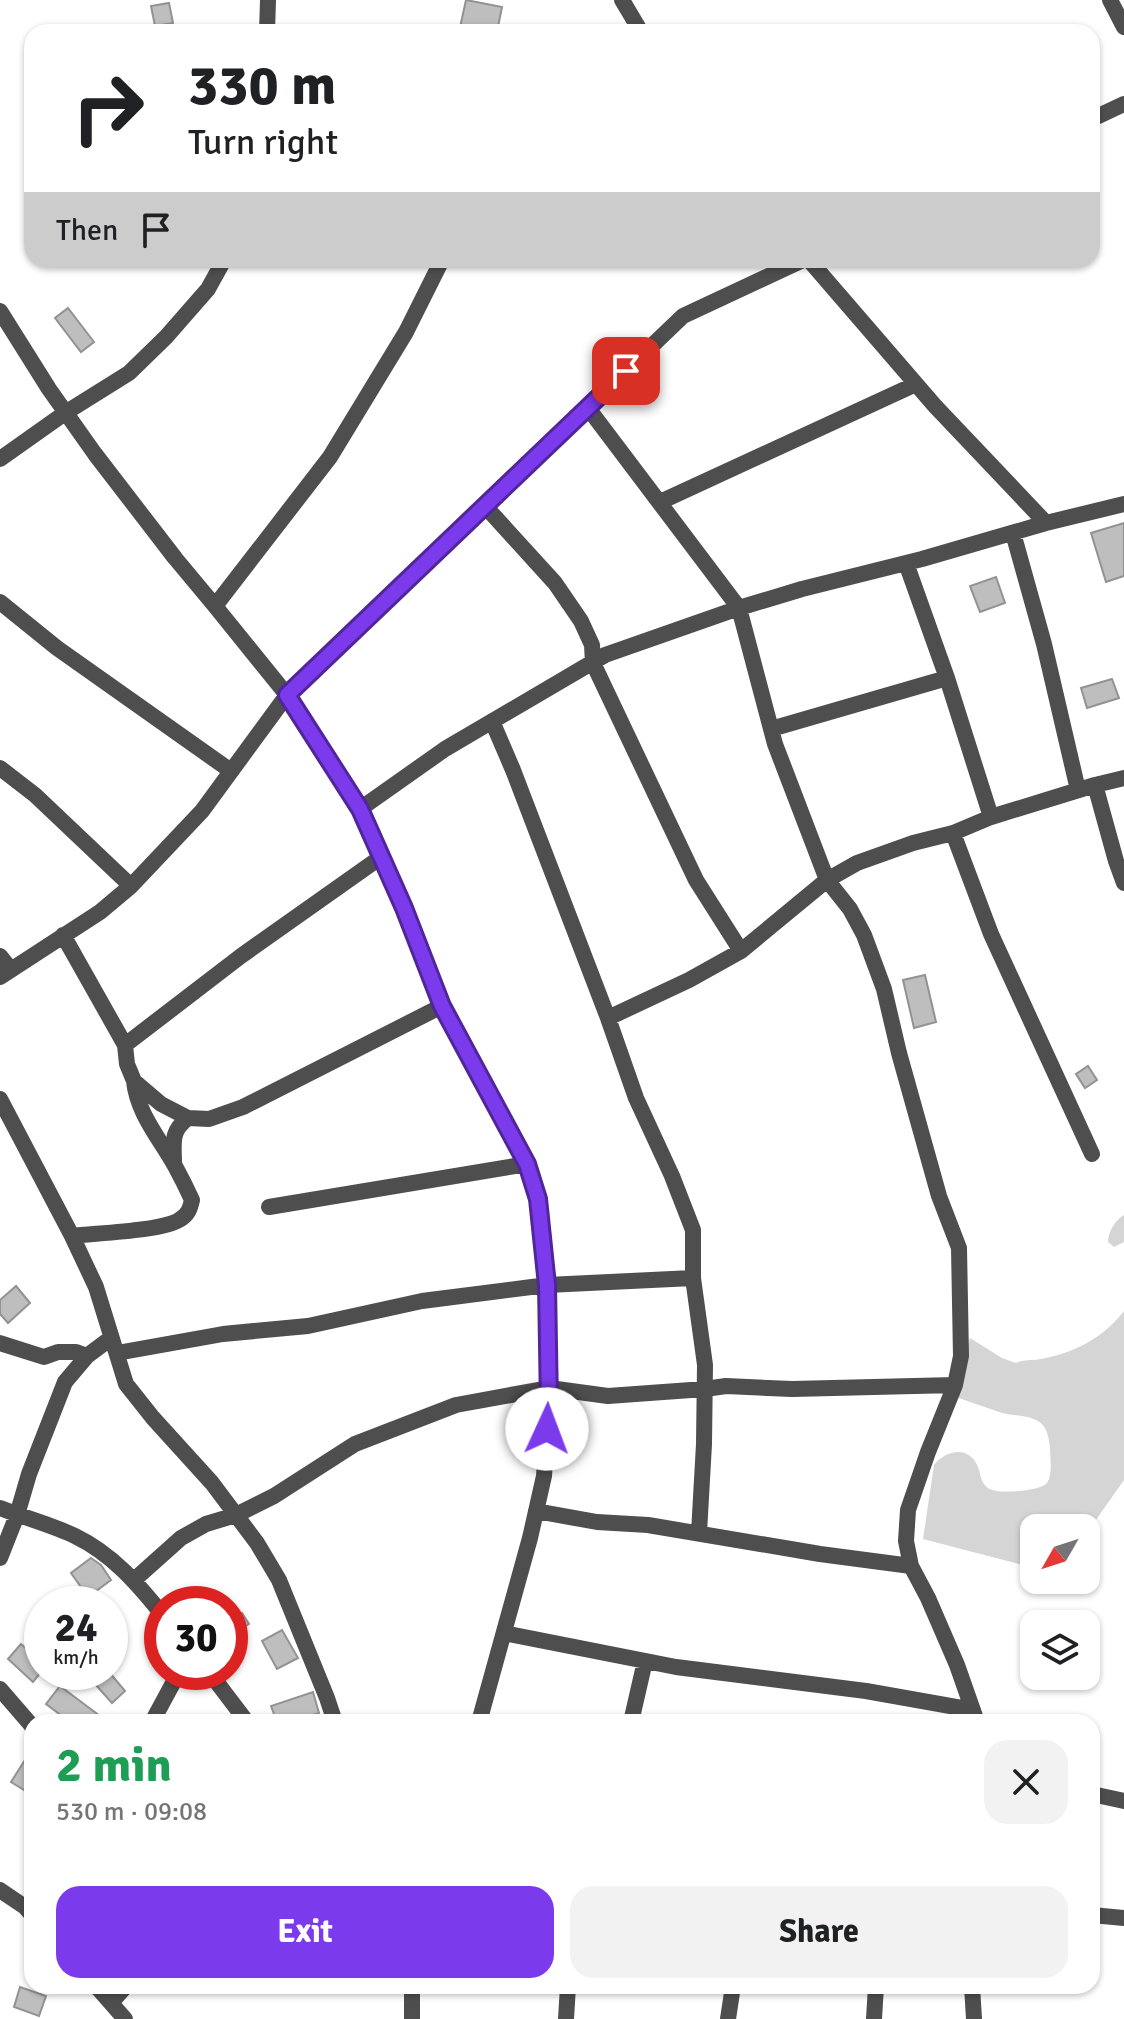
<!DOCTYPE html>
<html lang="en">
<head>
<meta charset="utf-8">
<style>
  body { margin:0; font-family:Signika,sans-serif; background:#f2f2f2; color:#202124; height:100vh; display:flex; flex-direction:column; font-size:30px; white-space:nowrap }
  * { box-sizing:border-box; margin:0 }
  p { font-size:26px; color:#757577 }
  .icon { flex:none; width:44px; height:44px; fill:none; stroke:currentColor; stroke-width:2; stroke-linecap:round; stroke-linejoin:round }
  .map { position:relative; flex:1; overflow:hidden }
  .sheet { position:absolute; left:24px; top:1714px; width:1076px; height:280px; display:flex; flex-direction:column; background:#fff; border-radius:24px; box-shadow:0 2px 6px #0004 }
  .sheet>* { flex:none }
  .top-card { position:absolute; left:24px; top:24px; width:1076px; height:244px; border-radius:24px; box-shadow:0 2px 6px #0004; background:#fff; color:#202124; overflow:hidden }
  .needle { width:52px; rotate:231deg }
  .controls { position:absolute; left:1020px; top:1514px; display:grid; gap:16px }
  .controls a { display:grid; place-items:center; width:80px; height:80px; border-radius:16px; background:#fff; box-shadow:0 2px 6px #0004; font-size:40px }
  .speed { position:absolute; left:24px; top:1586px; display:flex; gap:16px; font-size:40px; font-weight:700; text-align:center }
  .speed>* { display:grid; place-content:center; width:104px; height:104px; border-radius:50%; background:#fff; box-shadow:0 2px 6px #0004; line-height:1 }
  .speed small { font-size:20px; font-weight:400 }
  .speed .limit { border:12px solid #d22; background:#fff; color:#111 }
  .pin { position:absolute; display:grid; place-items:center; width:68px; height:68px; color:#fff; margin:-34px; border-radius:16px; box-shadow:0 4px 12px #0006 }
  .me { position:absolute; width:88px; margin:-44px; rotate:2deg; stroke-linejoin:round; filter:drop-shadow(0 0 6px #0008) }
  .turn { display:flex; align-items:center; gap:28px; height:168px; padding:0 32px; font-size:36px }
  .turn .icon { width:104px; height:104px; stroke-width:2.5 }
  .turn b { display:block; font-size:56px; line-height:68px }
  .then { display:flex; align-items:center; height:76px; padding:0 32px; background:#0003; gap:16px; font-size:30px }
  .round { display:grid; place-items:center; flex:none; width:84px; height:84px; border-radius:24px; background:#f2f2f2 }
  .headline { display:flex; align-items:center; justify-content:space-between; height:136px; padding:0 32px }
  h1 { font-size:48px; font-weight:800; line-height:60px; color:#1e9e55 }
  .cta { display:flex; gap:16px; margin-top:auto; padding:16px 32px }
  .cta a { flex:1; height:92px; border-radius:24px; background:#7c3aed; color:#fff; font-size:32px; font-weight:800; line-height:92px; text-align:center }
  .cta a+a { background:#f2f2f2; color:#202124 }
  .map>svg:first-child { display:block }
  .green { fill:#d5d5d5 }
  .building { fill:#bebebe; stroke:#929292; stroke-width:2 }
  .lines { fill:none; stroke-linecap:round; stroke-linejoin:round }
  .minor { stroke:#4e4e4e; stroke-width:16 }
  .route-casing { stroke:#51269a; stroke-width:20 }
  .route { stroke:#7c3aed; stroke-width:14 }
</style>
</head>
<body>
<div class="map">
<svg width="1124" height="2019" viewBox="0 0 1124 2019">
  <rect width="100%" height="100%" fill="#fff"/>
  <path class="green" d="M 1124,1215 L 1124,1242 L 1114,1247 L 1108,1242 C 1108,1232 1115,1220 1124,1215 Z
    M 1124,1311 L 1124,1480 L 1086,1534 L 1086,1528 L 1034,1528 L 1034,1568 L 923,1539 L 934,1465 C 946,1450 969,1445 978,1467 C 981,1475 980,1482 988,1488 C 996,1495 1041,1491 1047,1483 C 1053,1474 1050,1459 1050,1448 C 1049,1438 1047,1426 1038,1421 C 1028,1415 1014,1416 1002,1413 C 987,1408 971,1402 956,1397 L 970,1338 L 1002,1358 L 1016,1363 C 1024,1359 1032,1361 1041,1359 C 1074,1353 1103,1338 1124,1311 Z"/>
  <path class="building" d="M 466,0 L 502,7 L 497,32 L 459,32 Z
    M 169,3 L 173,23 L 155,26 L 151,6 Z
    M 68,308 L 94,342 L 81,352 L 55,318 Z
    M 1124,523 L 1124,576 L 1106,582 L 1091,533 Z
    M 996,577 L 1005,603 L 980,612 L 970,586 Z
    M 1112,679 L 1119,698 L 1087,708 L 1081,688 Z
    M 925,975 L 936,1022 L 914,1028 L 903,980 Z
    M 1088,1066 L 1097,1080 L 1085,1088 L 1076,1074 Z
    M 16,1286 L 30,1303 L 8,1323 L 0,1314 L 0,1300 Z
    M 91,1558 L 101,1565 L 111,1580 L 88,1597 L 71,1573 Z
    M 242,1613 L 249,1624 L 230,1635 L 230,1620 Z
    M 282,1630 L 298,1658 L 277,1669 L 262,1641 Z
    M 21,1644 L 42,1662 L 42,1671 L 33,1682 L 8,1659 Z
    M 109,1672 L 125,1691 L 112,1703 L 95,1684 Z
    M 60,1686 L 108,1722 L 70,1722 L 46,1704 Z
    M 313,1692 L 319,1713 L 291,1722 L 277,1722 L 271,1706 Z
    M 32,1749 L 32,1795 L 11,1782 Z
    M 20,1987 L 46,1996 L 39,2016 L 14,2007 Z"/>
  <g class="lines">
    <path class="minor" d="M 622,0 L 641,32
      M 1110,0 L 1124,27
      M 267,32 L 268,0
      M 1092,119 L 1124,104
      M 809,260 L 935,406 L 1046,523
      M 0,311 L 49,389 L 95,454 L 175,558 L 215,606 L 287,695 L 360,809 L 404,908 L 442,1006 L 527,1164 L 538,1199 L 547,1285 L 549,1405 L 544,1476 L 530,1538 L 479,1722
      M 588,408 L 739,608 L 775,744 L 827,880 L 850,909 L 864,935 L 884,989 L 899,1053 L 939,1196 L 959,1248 L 961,1356 L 955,1385 L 928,1452 L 908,1510 L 906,1541 L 911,1566 L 928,1598 L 957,1665 L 977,1722
      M 0,459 L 65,413 L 129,373 L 166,337 L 208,289 L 224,260
      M 660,502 L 916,384
      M 485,506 L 555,583 L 581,621 L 592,645 L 593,663 L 696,880 L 741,951
      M 1013,533 L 1044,644 L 1078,790
      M 906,563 L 947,678 L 991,817
      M 0,602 L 57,648 L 231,771
      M 215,606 L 330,457 L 406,332 L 442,260
      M 492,721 L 513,770 L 608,1018 L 636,1098 L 672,1176 L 693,1230 L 693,1278 L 705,1365 L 704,1444 L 699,1533
      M 771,729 L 947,678
      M 0,768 L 35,795 L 131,886
      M 1095,785 L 1116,861 L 1124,883
      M 360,809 L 445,749 L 605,655 L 739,608 L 802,589 L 922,559 L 1046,523 L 1124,504
      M 953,833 L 991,934 L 1092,1154
      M 63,935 L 125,1045 L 127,1064 L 134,1081 L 161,1104 L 188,1118 L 209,1119 L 243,1107 L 442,1006
      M 0,956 L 11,970
      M 0,977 L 100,912 L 131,886 L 202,811 L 287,695 L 683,316 L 803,260
      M 608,1018 L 689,980 L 741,951 L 827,880 L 857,863 L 913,843 L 953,833 L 991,817 L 1095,785 L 1124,778
      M 125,1045 L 241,956 L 381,857
      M 0,1099 L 72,1236 L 96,1287 L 126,1384 L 153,1418 L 212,1483 L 257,1543 L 279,1580 L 327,1698 L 335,1722
      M 174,1163 C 174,1142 170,1132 188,1118
      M 269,1207 L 527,1164
      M 72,1236 C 97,1233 161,1231 179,1220 C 188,1215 190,1209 192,1200 C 187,1189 181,1177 175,1166 C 160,1139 137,1113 134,1081
      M 0,1343 L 44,1357 L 58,1352 L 76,1352 L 87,1356
      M 117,1353 L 223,1334 L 308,1326 L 422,1301 L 547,1285 L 693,1278
      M 0,1508 C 25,1518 52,1525 75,1536 C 112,1554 137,1583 162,1614
      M 536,1511 L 597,1522 L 648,1525 L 820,1554 L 911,1566
      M 0,1558 L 17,1515 L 29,1474 L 65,1382 L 87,1356 L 111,1338
      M 134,1580 L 181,1538 L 206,1524 L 236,1515 L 274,1496 L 355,1444 L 456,1405 L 549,1388 L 608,1396 L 705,1389 L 726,1386 L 792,1389 L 955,1385
      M 504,1633 L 676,1667 L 866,1691 L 973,1710
      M 209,1672 L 247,1722
      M 0,1689 L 32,1726
      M 152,1722 L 179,1672
      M 631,1722 L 645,1661
      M 1092,1794 L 1124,1801
      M 0,1890 L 25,1907 L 32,1915
      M 1092,1915 L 1124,1918
      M 96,1986 L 125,2019
      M 972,1986 L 974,2019
      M 111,2003 L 126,1986
      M 412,2019 L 412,1986
      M 566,2019 L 568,1986
      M 728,2019 L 733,1986
      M 874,2019 L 876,1986"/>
  </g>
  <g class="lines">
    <defs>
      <path id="route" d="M 547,1429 L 549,1405 L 547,1285 L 538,1199 L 527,1164 L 442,1006 L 404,908 L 360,809 L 287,695 L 626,371"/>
    </defs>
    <use href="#route" class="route-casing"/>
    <use href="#route" class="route"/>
  </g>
</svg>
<div class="controls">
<a><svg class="needle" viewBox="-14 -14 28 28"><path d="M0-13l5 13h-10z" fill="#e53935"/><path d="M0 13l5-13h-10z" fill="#757577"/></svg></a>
<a><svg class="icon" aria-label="layers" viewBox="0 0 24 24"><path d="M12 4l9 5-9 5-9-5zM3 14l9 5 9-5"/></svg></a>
</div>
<div class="speed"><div>24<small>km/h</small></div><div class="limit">30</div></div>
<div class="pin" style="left:626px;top:371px;background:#d93025"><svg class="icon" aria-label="arrive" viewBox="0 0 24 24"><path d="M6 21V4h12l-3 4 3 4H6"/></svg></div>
<svg class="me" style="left:547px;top:1429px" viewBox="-20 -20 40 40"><circle r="19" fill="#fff"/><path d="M0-13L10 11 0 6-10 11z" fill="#7c3aed"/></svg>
<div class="top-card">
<div class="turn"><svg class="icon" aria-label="right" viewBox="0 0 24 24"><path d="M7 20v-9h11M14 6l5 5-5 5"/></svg><div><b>330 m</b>Turn right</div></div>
<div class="then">Then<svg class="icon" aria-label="arrive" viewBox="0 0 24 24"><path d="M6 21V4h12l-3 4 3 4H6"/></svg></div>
</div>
<section class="sheet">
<div class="headline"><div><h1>2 min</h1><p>530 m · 09:08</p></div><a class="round"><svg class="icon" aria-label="close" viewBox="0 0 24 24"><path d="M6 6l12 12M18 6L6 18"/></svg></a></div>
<div class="cta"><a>Exit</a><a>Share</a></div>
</section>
</div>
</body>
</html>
